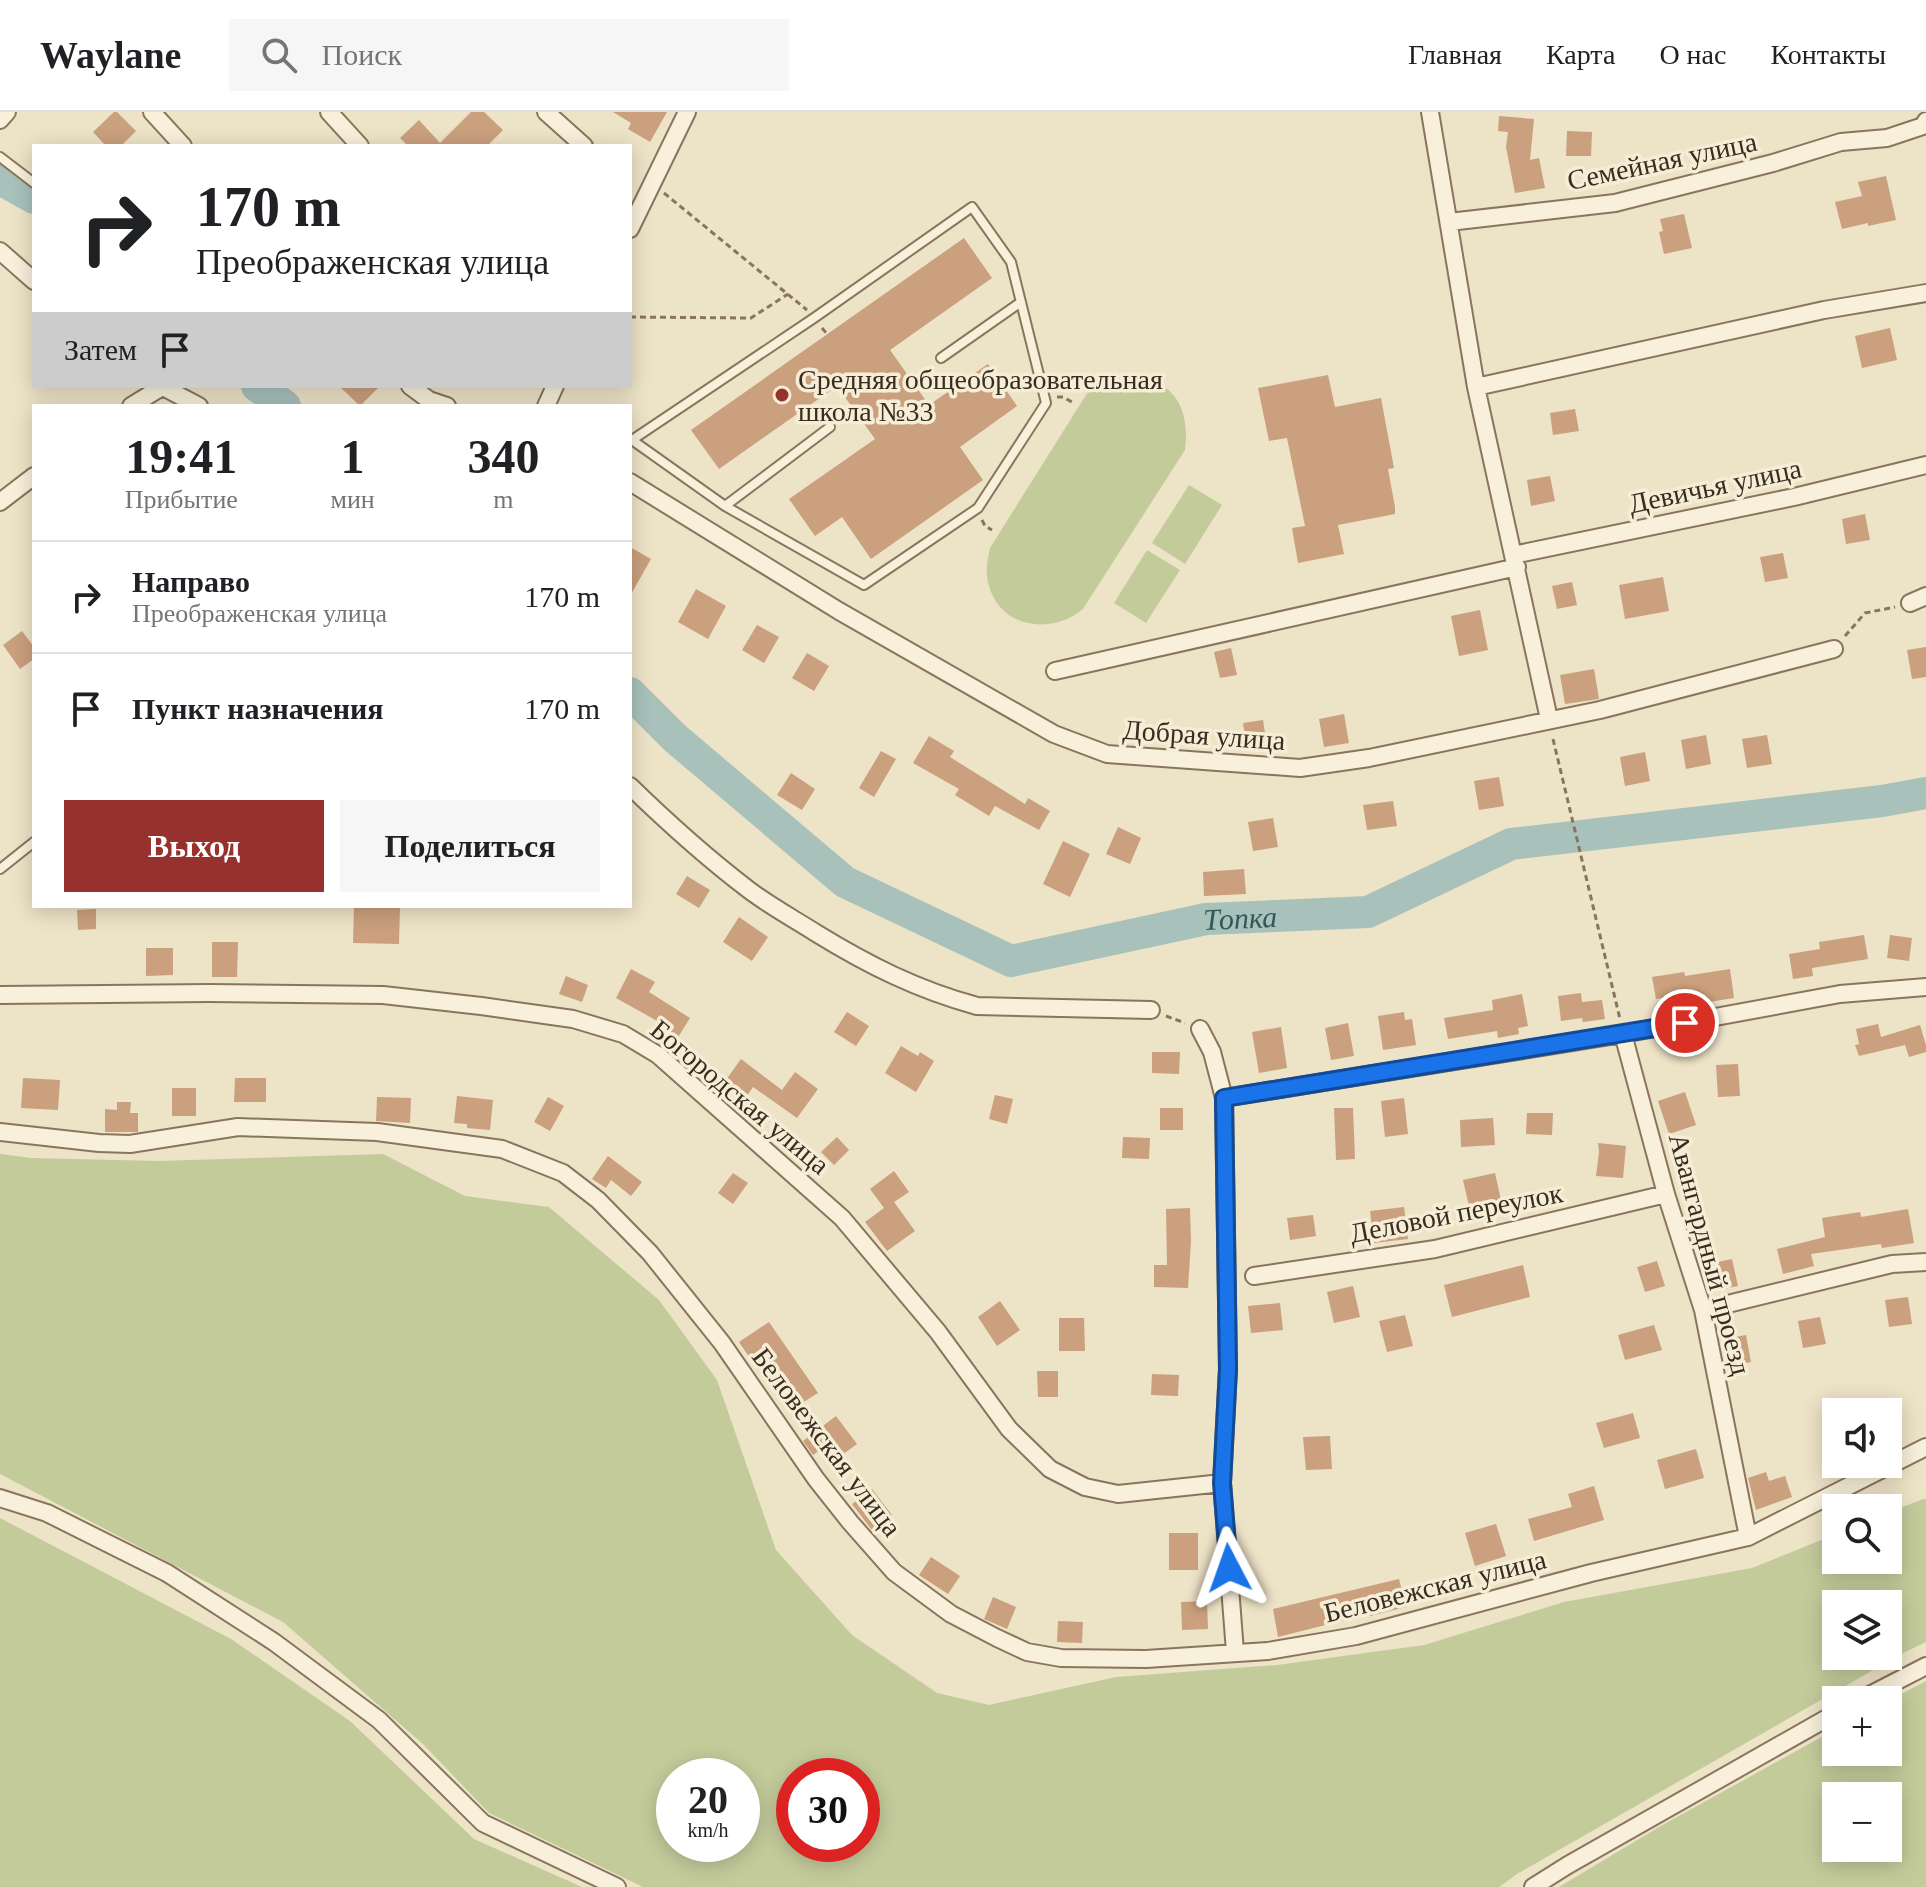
<!DOCTYPE html>
<html lang="ru">
<head>
<meta charset="utf-8">
<style>
  body { margin:0; font-family:"Times New Roman",serif; background:#f6f6f6; color:#202124; height:100vh; display:flex; flex-direction:column; font-size:30px; white-space:nowrap }
  * { box-sizing:border-box; margin:0 }
  p { font-size:26px; color:#757577 }
  .icon { flex:none; width:44px; height:44px; fill:none; stroke:currentColor; stroke-width:2; stroke-linecap:round; stroke-linejoin:round }
  .map { position:relative; flex:1; overflow:hidden }
  .sheet { position:absolute; left:32px; top:292px; width:600px; height:504px; display:flex; flex-direction:column; background:#fff; border-radius:0px; box-shadow:0 4px 20px #0003 }
  .sheet>* { flex:none }
  .banner { position:absolute; left:32px; top:32px; width:600px; height:244px; border-radius:0px; box-shadow:0 4px 20px #0003; background:#fff; color:#202124; overflow:hidden }
  .fabs { position:absolute; left:1822px; top:1286px; display:grid; gap:16px }
  .fabs a { display:grid; place-items:center; width:80px; height:80px; border-radius:0px; background:#fff; box-shadow:0 4px 20px #0003; font-size:40px }
  .speed { position:absolute; left:656px; top:1646px; display:flex; gap:16px; font-size:40px; font-weight:700; text-align:center }
  .speed>* { display:grid; place-content:center; width:104px; height:104px; border-radius:50%; background:#fff; box-shadow:0 4px 20px #0003; line-height:1 }
  .speed small { font-size:20px; font-weight:400 }
  .speed .limit { border:12px solid #d22; background:#fff; color:#111 }
  .pin { position:absolute; display:grid; place-items:center; width:68px; height:68px; color:#fff; margin:-34px; border:4px solid #fff; border-radius:50%; box-shadow:0 2px 8px #0007 }
  .me { position:absolute; width:88px; margin:-44px; rotate:356deg; stroke-linejoin:round; filter:drop-shadow(0 0 6px #0008) }
  .turn { display:flex; align-items:center; gap:28px; height:168px; padding:0 32px; font-size:36px }
  .turn .icon { width:104px; height:104px; stroke-width:2.5 }
  .turn b { display:block; font-size:56px; line-height:68px }
  .then { display:flex; align-items:center; height:76px; padding:0 32px; background:#0003; gap:16px; font-size:30px }
  .eta { display:flex; justify-content:space-evenly; align-items:center; height:136px; text-align:center }
  .eta b { font-size:48px; font-weight:700; line-height:56px }
  .cta { display:flex; gap:16px; margin-top:auto; padding:16px 32px }
  .cta a { flex:1; height:92px; border-radius:0px; background:#96312e; color:#fff; font-size:32px; font-weight:700; line-height:92px; text-align:center }
  .cta a+a { background:#f6f6f6; color:#202124 }
  ul { padding:0; list-style:none }
  li { display:flex; align-items:center; gap:24px; height:112px; padding:0 32px; border-top:2px solid #e0e0e0 }
  li div { flex:1 }
  li b { display:block; font-size:30px }
  li em { font-style:normal }
  header { display:flex; align-items:center; gap:48px; box-sizing:border-box; height:112px; padding:0 40px; background:#fff; border-bottom:2px solid #e0e0e0 }
  header strong { font-size:38px }
  nav { display:flex; gap:44px; margin-inline-start:auto; font-size:28px }
  .search { width:560px; height:72px; background:#f6f6f6; display:flex; align-items:center; gap:20px; box-sizing:border-box; padding:0 28px; border-radius:0px; color:#757577; font-size:30px }
  .map>svg:first-child { display:block }
  .green { fill:#c4cb9b; fill-rule:evenodd }
  .lines { fill:none; stroke-linecap:round; stroke-linejoin:round }
  .river { stroke:#a8c1bb; stroke-width:32 }
  .building { fill:#caa07e }
  .lane-casing { stroke:#89755d; stroke-width:12 }
  .street-casing { stroke:#89755d; stroke-width:20 }
  .path { stroke:#89755d; stroke-width:3; stroke-dasharray:6 4; stroke-linecap:butt }
  .lane { stroke:#f8f0da; stroke-width:8 }
  .street { stroke:#f8f0da; stroke-width:16 }
  .route-casing { stroke:#114b97; stroke-width:20 }
  .route { stroke:#1a73e8; stroke-width:14 }
  .poi-dot { fill:#96312e; stroke:#f5edd6; stroke-width:3 }
  .labels { text-anchor:middle; dominant-baseline:central; stroke-width:7; stroke-linejoin:round; paint-order:stroke }
  .street-label { font-size:28px; fill:#392d20; stroke:#f5edd6 }
  .poi-label { font-size:28px; fill:#392d20; stroke:#f5edd6; text-anchor:start }
  .water-label { font-size:30px; font-style:italic; fill:#305957; stroke:#f5edd6 }
</style>
</head>
<body>
<header>
<strong>Waylane</strong>
<div class="search"><svg class="icon" aria-label="search" viewBox="0 0 24 24"><circle cx="10" cy="10" r="6"/><path d="M15 15l6 6"/></svg>Поиск</div>
<nav><a>Главная</a><a>Карта</a><a>О нас</a><a>Контакты</a></nav>
</header>
<div class="map">
<svg width="1926" height="1775" viewBox="0 0 1926 1775">
  <rect width="100%" height="100%" fill="#ede3c7"/>
  <path class="green" d="M 1137,264 C 1177,271 1190,300 1185,338 L 1083,497 C 1052,523 1001,517 989,474 C 985,461 987,449 990,436 L 1086,283 C 1102,265 1114,265 1137,264 Z
    M 1189,373 L 1222,393 L 1185,452 L 1152,431 Z
    M 1147,438 L 1180,458 L 1146,511 L 1114,491 Z
    M 0,1042 L 32,1046 L 159,1049 L 383,1042 L 465,1084 L 549,1095 L 659,1188 L 717,1268 L 776,1438 L 852,1523 L 937,1581 L 989,1593 L 1116,1565 L 1277,1553 L 1424,1533 L 1564,1490 L 1752,1456 L 1836,1422 L 1836,1448 L 1888,1448 L 1888,1401 L 1923,1387 L 1926,1387 L 1926,1530 L 1903,1541 L 1517,1762 L 1499,1775 L 643,1775 L 489,1701 L 423,1632 L 283,1510 L 0,1362 ZM 1836,1492 L 1888,1492 L 1888,1544 L 1836,1544 ZM 674,1664 L 742,1664 L 742,1732 L 674,1732 ZM 794,1664 L 862,1664 L 862,1732 L 794,1732 Z
    M 0,1406 L 231,1527 L 350,1609 L 474,1727 L 582,1775 L 0,1775 Z
    M 1926,1569 L 1926,1775 L 1559,1775 L 1659,1715 L 1836,1617 L 1836,1640 L 1888,1640 L 1888,1589 ZM 1836,1684 L 1888,1684 L 1888,1736 L 1836,1736 Z"/>
  <g class="lines">
    <g class="river">
      <path d="M 0,67 L 34,86"/>
      <path d="M 257,274 L 285,294"/>
      <path id="s1" d="M 630,581 L 675,626 L 845,770 L 1011,849 L 1206,807 L 1368,800 L 1511,732 L 1882,689 L 1926,681"/>
    </g>
  </g>
  <path class="building" d="M 114,0 L 117,0 L 136,19 L 121,34 L 106,34 L 93,20 Z
    M 471,0 L 484,0 L 503,18 L 487,34 L 408,34 L 400,26 L 419,8 L 440,31 Z
    M 613,0 L 667,0 L 650,30 L 628,17 L 631,11 Z
    M 1499,4 L 1534,7 L 1530,48 L 1539,46 L 1545,76 L 1515,81 L 1506,35 L 1508,20 L 1498,19 Z
    M 1567,19 L 1592,20 L 1591,44 L 1566,44 Z
    M 1886,64 L 1896,108 L 1868,114 L 1868,111 L 1842,117 L 1835,90 L 1862,84 L 1858,70 Z
    M 1684,102 L 1692,136 L 1664,142 L 1659,120 L 1663,119 L 1660,107 Z
    M 964,126 L 992,166 L 890,238 L 929,293 L 988,252 L 1017,294 L 960,335 L 983,368 L 871,447 L 842,405 L 815,424 L 789,387 L 875,327 L 837,274 L 719,357 L 691,318 Z
    M 1890,216 L 1897,248 L 1862,256 L 1855,224 Z
    M 1328,263 L 1335,295 L 1381,286 L 1394,356 L 1388,357 L 1395,395 L 1395,402 L 1338,413 L 1344,442 L 1298,451 L 1292,416 L 1305,414 L 1287,326 L 1269,329 L 1258,276 Z
    M 339,274 L 380,274 L 360,294 Z
    M 1575,297 L 1579,319 L 1553,323 L 1550,301 Z
    M 1550,364 L 1555,389 L 1531,394 L 1527,368 Z
    M 1865,402 L 1870,428 L 1846,432 L 1842,407 Z
    M 630,435 L 651,447 L 630,484 Z
    M 1783,441 L 1788,466 L 1765,470 L 1760,445 Z
    M 1663,465 L 1669,499 L 1625,507 L 1619,473 Z
    M 1572,470 L 1577,493 L 1557,497 L 1552,474 Z
    M 696,477 L 726,494 L 708,527 L 678,510 Z
    M 1480,498 L 1488,538 L 1459,544 L 1451,504 Z
    M 757,513 L 779,525 L 764,551 L 742,538 Z
    M 22,519 L 34,535 L 34,547 L 20,557 L 3,533 Z
    M 1926,535 L 1926,565 L 1912,567 L 1907,538 Z
    M 1231,536 L 1237,563 L 1220,566 L 1214,540 Z
    M 807,541 L 829,554 L 814,579 L 792,566 Z
    M 1594,557 L 1599,587 L 1565,592 L 1560,563 Z
    M 1344,602 L 1349,631 L 1324,635 L 1319,607 Z
    M 1263,608 L 1267,634 L 1247,637 L 1243,611 Z
    M 1706,623 L 1711,652 L 1686,657 L 1681,628 Z
    M 1767,623 L 1772,652 L 1747,656 L 1742,627 Z
    M 929,624 L 954,639 L 950,645 L 1025,692 L 1028,686 L 1050,699 L 1039,718 L 995,694 L 989,704 L 955,683 L 959,677 L 913,651 Z
    M 881,639 L 896,647 L 874,685 L 859,676 Z
    M 1645,640 L 1650,669 L 1625,674 L 1620,645 Z
    M 791,661 L 815,677 L 802,698 L 777,683 Z
    M 1499,665 L 1504,694 L 1479,698 L 1474,669 Z
    M 1393,689 L 1397,714 L 1367,718 L 1363,693 Z
    M 1273,706 L 1278,735 L 1253,739 L 1248,710 Z
    M 1118,715 L 1141,726 L 1130,752 L 1106,742 Z
    M 1063,729 L 1090,742 L 1070,785 L 1043,772 Z
    M 1244,757 L 1246,782 L 1204,784 L 1203,760 Z
    M 687,764 L 710,778 L 699,796 L 676,782 Z
    M 354,794 L 400,794 L 399,832 L 353,831 Z
    M 96,797 L 96,817 L 78,818 L 77,798 Z
    M 739,805 L 768,825 L 752,849 L 723,830 Z
    M 1864,823 L 1868,847 L 1812,856 L 1813,864 L 1793,867 L 1789,842 L 1820,837 L 1819,830 Z
    M 1890,823 L 1912,826 L 1909,849 L 1887,846 Z
    M 212,830 L 238,830 L 237,865 L 212,865 Z
    M 146,836 L 173,836 L 173,863 L 146,864 Z
    M 631,857 L 655,870 L 649,880 L 690,906 L 675,930 L 655,917 L 659,910 L 616,886 Z
    M 1730,857 L 1734,886 L 1690,893 L 1691,898 L 1665,903 L 1662,886 L 1656,887 L 1652,865 L 1684,860 L 1685,864 Z
    M 566,864 L 588,873 L 582,890 L 559,882 Z
    M 1581,881 L 1582,890 L 1602,888 L 1605,907 L 1583,910 L 1582,906 L 1561,909 L 1558,884 Z
    M 1522,882 L 1528,914 L 1518,916 L 1519,922 L 1498,926 L 1497,919 L 1448,927 L 1444,906 L 1493,898 L 1492,888 Z
    M 847,900 L 869,914 L 856,934 L 834,920 Z
    M 1404,900 L 1405,908 L 1412,907 L 1416,933 L 1383,938 L 1378,904 Z
    M 1348,911 L 1354,944 L 1331,948 L 1325,916 Z
    M 1878,912 L 1881,925 L 1920,913 L 1926,933 L 1926,940 L 1909,945 L 1905,933 L 1859,944 L 1855,933 L 1859,932 L 1856,917 Z
    M 1281,915 L 1287,956 L 1259,961 L 1252,920 Z
    M 901,934 L 918,944 L 920,940 L 934,949 L 916,980 L 885,961 Z
    M 1152,940 L 1180,940 L 1179,962 L 1152,961 Z
    M 741,947 L 782,978 L 795,960 L 818,977 L 797,1006 L 753,975 L 744,988 L 723,972 Z
    M 1738,952 L 1740,984 L 1718,985 L 1716,953 Z
    M 23,966 L 60,968 L 58,998 L 21,996 Z
    M 235,966 L 266,966 L 266,990 L 234,990 Z
    M 172,976 L 196,976 L 196,1004 L 172,1004 Z
    M 1685,980 L 1696,1013 L 1669,1022 L 1658,989 Z
    M 995,983 L 1013,987 L 1007,1012 L 989,1007 Z
    M 457,984 L 493,988 L 490,1018 L 467,1016 L 467,1012 L 454,1011 Z
    M 377,985 L 411,986 L 410,1011 L 376,1009 Z
    M 548,985 L 564,994 L 550,1019 L 534,1010 Z
    M 1404,986 L 1408,1022 L 1385,1025 L 1381,989 Z
    M 117,990 L 131,990 L 130,1001 L 138,1001 L 138,1020 L 105,1020 L 105,997 L 117,998 Z
    M 1160,996 L 1183,996 L 1183,1018 L 1160,1018 Z
    M 1334,996 L 1353,996 L 1355,1047 L 1336,1048 Z
    M 1527,1001 L 1553,1001 L 1552,1023 L 1526,1022 Z
    M 1493,1006 L 1495,1033 L 1461,1035 L 1460,1008 Z
    M 837,1025 L 849,1038 L 834,1053 L 821,1040 Z
    M 1123,1025 L 1150,1026 L 1149,1047 L 1122,1046 Z
    M 1598,1031 L 1626,1034 L 1623,1066 L 1596,1064 L 1599,1040 Z
    M 608,1044 L 642,1070 L 631,1084 L 611,1068 L 606,1076 L 592,1067 Z
    M 894,1059 L 909,1080 L 894,1090 L 915,1119 L 887,1139 L 865,1110 L 884,1096 L 870,1077 Z
    M 733,1061 L 748,1071 L 733,1092 L 718,1081 Z
    M 1495,1061 L 1501,1088 L 1469,1094 L 1463,1068 Z
    M 1404,1095 L 1408,1127 L 1374,1131 L 1370,1099 Z
    M 1190,1096 L 1191,1129 L 1188,1176 L 1154,1175 L 1154,1153 L 1167,1153 L 1166,1097 Z
    M 1908,1097 L 1914,1131 L 1882,1136 L 1881,1132 L 1811,1142 L 1814,1154 L 1783,1162 L 1777,1137 L 1825,1125 L 1822,1106 L 1860,1100 L 1861,1105 Z
    M 1313,1103 L 1316,1124 L 1290,1128 L 1287,1106 Z
    M 1732,1147 L 1738,1174 L 1714,1179 L 1708,1152 Z
    M 1657,1149 L 1665,1174 L 1645,1180 L 1637,1155 Z
    M 1523,1153 L 1530,1185 L 1452,1205 L 1444,1173 Z
    M 1353,1174 L 1360,1205 L 1334,1211 L 1327,1180 Z
    M 1908,1185 L 1912,1212 L 1889,1215 L 1885,1188 Z
    M 1000,1189 L 1020,1218 L 997,1234 L 978,1205 Z
    M 1280,1191 L 1283,1218 L 1251,1221 L 1248,1194 Z
    M 1405,1203 L 1413,1234 L 1387,1240 L 1379,1209 Z
    M 1820,1205 L 1826,1232 L 1803,1236 L 1798,1209 Z
    M 1059,1206 L 1084,1206 L 1085,1239 L 1059,1239 Z
    M 769,1210 L 818,1281 L 794,1296 L 765,1253 L 758,1258 L 739,1230 Z
    M 1654,1213 L 1662,1238 L 1625,1248 L 1618,1223 Z
    M 1746,1223 L 1751,1250 L 1729,1255 L 1724,1227 Z
    M 1037,1259 L 1058,1259 L 1058,1285 L 1038,1285 Z
    M 1152,1262 L 1179,1263 L 1178,1284 L 1151,1283 Z
    M 1633,1301 L 1640,1326 L 1604,1336 L 1596,1311 Z
    M 836,1304 L 857,1332 L 831,1351 L 821,1337 L 813,1343 L 803,1329 Z
    M 1330,1324 L 1332,1357 L 1306,1358 L 1303,1325 Z
    M 1696,1337 L 1704,1366 L 1665,1377 L 1657,1348 Z
    M 1766,1360 L 1769,1369 L 1785,1364 L 1792,1385 L 1756,1398 L 1748,1366 Z
    M 1594,1374 L 1604,1408 L 1534,1429 L 1528,1407 L 1572,1395 L 1568,1382 Z
    M 872,1377 L 892,1403 L 872,1418 L 852,1392 Z
    M 1496,1412 L 1506,1444 L 1475,1454 L 1465,1421 Z
    M 1169,1421 L 1198,1421 L 1198,1458 L 1169,1458 Z
    M 931,1445 L 960,1464 L 948,1482 L 919,1463 Z
    M 1399,1467 L 1406,1495 L 1370,1504 L 1369,1502 L 1278,1525 L 1273,1497 Z
    M 993,1485 L 1016,1495 L 1007,1517 L 984,1507 Z
    M 1207,1489 L 1208,1517 L 1182,1518 L 1181,1490 Z
    M 1058,1509 L 1083,1510 L 1082,1531 L 1057,1530 Z"/>
  <g class="lines">
    <defs>
      <path id="lane" d="M 0,45 L 34,71
        M 941,246 L 1021,190
        M 725,394 L 864,473 L 978,396 L 1046,291 L 1011,150 L 972,95 L 814,206 L 632,328 L 725,394 L 830,315
        M 0,757 L 34,730"/>
      <path id="street" d="M 152,0 L 183,34
        M 329,0 L 360,34
        M 546,0 L 584,34
        M 1430,0 L 1476,275 L 1549,607
        M 0,8 L 7,0
        M 1449,110 L 1615,91 L 1773,51 L 1841,30 L 1887,26 L 1923,14 L 1926,9
        M 630,117 L 687,0
        M 0,139 L 34,169
        M 161,274 L 199,294
        M 410,274 L 429,288 L 447,294
        M 1476,275 L 1824,198 L 1926,181
        M 131,294 L 162,275
        M 546,294 L 555,274
        M 630,370 L 839,499 L 1054,622 L 1107,642 L 1300,656 L 1369,646 L 1600,598 L 1834,537
        M 0,390 L 34,364
        M 1513,443 L 1794,385 L 1926,353
        M 1910,491 L 1926,484
        M 1055,559 L 1517,455
        M 630,674 C 668,711 707,746 749,778 C 770,794 794,807 816,821 C 868,853 918,878 977,894 L 1151,898
        M 0,883 L 209,881 L 383,883 L 481,894 L 573,907 L 623,922 L 658,943 L 842,1106 L 938,1220 L 1009,1317 L 1050,1357 L 1085,1375 L 1118,1382 L 1222,1371
        M 1200,917 L 1212,940 L 1224,986 L 1228,1257 L 1222,1371 L 1235,1540
        M 1623,922 L 1666,1082 L 1703,1198 L 1748,1425
        M 1224,986 L 1623,922 L 1840,882 L 1926,875
        M 0,1020 L 99,1031 L 130,1032 L 238,1015 L 377,1020 L 502,1037 L 563,1061 L 598,1088 L 650,1141 L 722,1231 L 816,1367 L 850,1410 L 894,1460 L 951,1502 L 997,1526 L 1027,1540 L 1061,1546 L 1146,1547 L 1268,1539 L 1356,1524 L 1591,1461 L 1748,1425 L 1926,1335
        M 1254,1164 L 1435,1137 L 1666,1082
        M 1703,1198 L 1892,1152 L 1926,1150
        M 0,1386 L 47,1401 L 167,1461 L 274,1530 L 379,1608 L 483,1711 L 617,1775
        M 1860,1588 L 1926,1554
        M 1533,1775 L 1568,1753 L 1836,1601"/>
    </defs>
    <use href="#lane" class="lane-casing"/>
    <use href="#street" class="street-casing"/>
    <path class="path" d="M 664,81 L 807,198
      M 630,205 L 751,206 L 788,182
      M 822,216 L 827,222
      M 1057,285 L 1063,285 L 1072,290
      M 982,408 L 985,414 L 992,418
      M 1845,524 L 1865,501 L 1895,495
      M 1553,627 L 1620,907
      M 1166,904 L 1185,911"/>
    <use href="#lane" class="lane"/>
    <use href="#street" class="street"/>
  </g>
  <g class="lines">
    <defs>
      <path id="route" d="M 1229,1456 L 1222,1371 L 1228,1257 L 1224,986 L 1685,911"/>
    </defs>
    <use href="#route" class="route-casing"/>
    <use href="#route" class="route"/>
  </g>
  <circle class="poi-dot" cx="782" cy="283" r="8"/>
  <g class="labels">
    <g class="street-label">
      <text transform="translate(1662 49) rotate(-12)">Семейная улица</text>
      <text transform="translate(1715 374) rotate(-12)">Девичья улица</text>
      <text transform="translate(1204 623) rotate(4)">Добрая улица</text>
      <text transform="translate(740 985) rotate(40)">Богородская улица</text>
      <text transform="translate(1456 1101) rotate(-11)">Деловой переулок</text>
      <text transform="translate(1710 1142) rotate(75)">Авангардный проезд</text>
      <text transform="translate(827 1330) rotate(53)">Беловежская улица</text>
      <text transform="translate(1435 1474) rotate(-14)">Беловежская улица</text>
    </g>
    <g class="poi-label">
      <text x="798" y="267">Средняя общеобразовательная<tspan x="798" dy="32">школа №33</tspan></text>
    </g>
    <g class="water-label">
      <text stroke="none"><textPath href="#s1" startOffset="704">Топка</textPath></text>
    </g>
  </g>
</svg>
<div class="fabs">
<a><svg class="icon" aria-label="sound" viewBox="0 0 24 24"><path d="M4 9h4l5-4v14l-5-4H4zM17 9q2 3 0 6"/></svg></a>
<a><svg class="icon" aria-label="search" viewBox="0 0 24 24"><circle cx="10" cy="10" r="6"/><path d="M15 15l6 6"/></svg></a>
<a><svg class="icon" aria-label="layers" viewBox="0 0 24 24"><path d="M12 4l9 5-9 5-9-5zM3 14l9 5 9-5"/></svg></a>
<a>+</a>
<a>−</a>
</div>
<div class="speed"><div>20<small>km/h</small></div><div class="limit">30</div></div>
<div class="pin" style="left:1685px;top:911px;background:#d93025"><svg class="icon" aria-label="arrive" viewBox="0 0 24 24"><path d="M6 21V4h12l-3 4 3 4H6"/></svg></div>
<svg class="me" style="left:1229px;top:1456px" viewBox="-20 -20 40 40"><path d="M0-17L14 15 0 8-14 15z" fill="#1a73e8" stroke="#fff" stroke-width="4"/></svg>
<div class="banner">
<div class="turn"><svg class="icon" aria-label="right" viewBox="0 0 24 24"><path d="M7 20v-9h11M14 6l5 5-5 5"/></svg><div><b>170 m</b>Преображенская улица</div></div>
<div class="then">Затем<svg class="icon" aria-label="arrive" viewBox="0 0 24 24"><path d="M6 21V4h12l-3 4 3 4H6"/></svg></div>
</div>
<section class="sheet">
<div class="eta">
<div><b>19:41</b><p>Прибытие</p></div>
<div><b>1</b><p>мин</p></div>
<div><b>340</b><p>m</p></div>
</div>
<ul>
<li><svg class="icon" aria-label="right" viewBox="0 0 24 24"><path d="M7 20v-9h11M14 6l5 5-5 5"/></svg><div><b>Направо</b><p>Преображенская улица</p></div><em>170 m</em></li>
<li><svg class="icon" aria-label="arrive" viewBox="0 0 24 24"><path d="M6 21V4h12l-3 4 3 4H6"/></svg><div><b>Пункт назначения</b></div><em>170 m</em></li>
</ul>
<div class="cta"><a>Выход</a><a>Поделиться</a></div>
</section>
</div>
</body>
</html>
